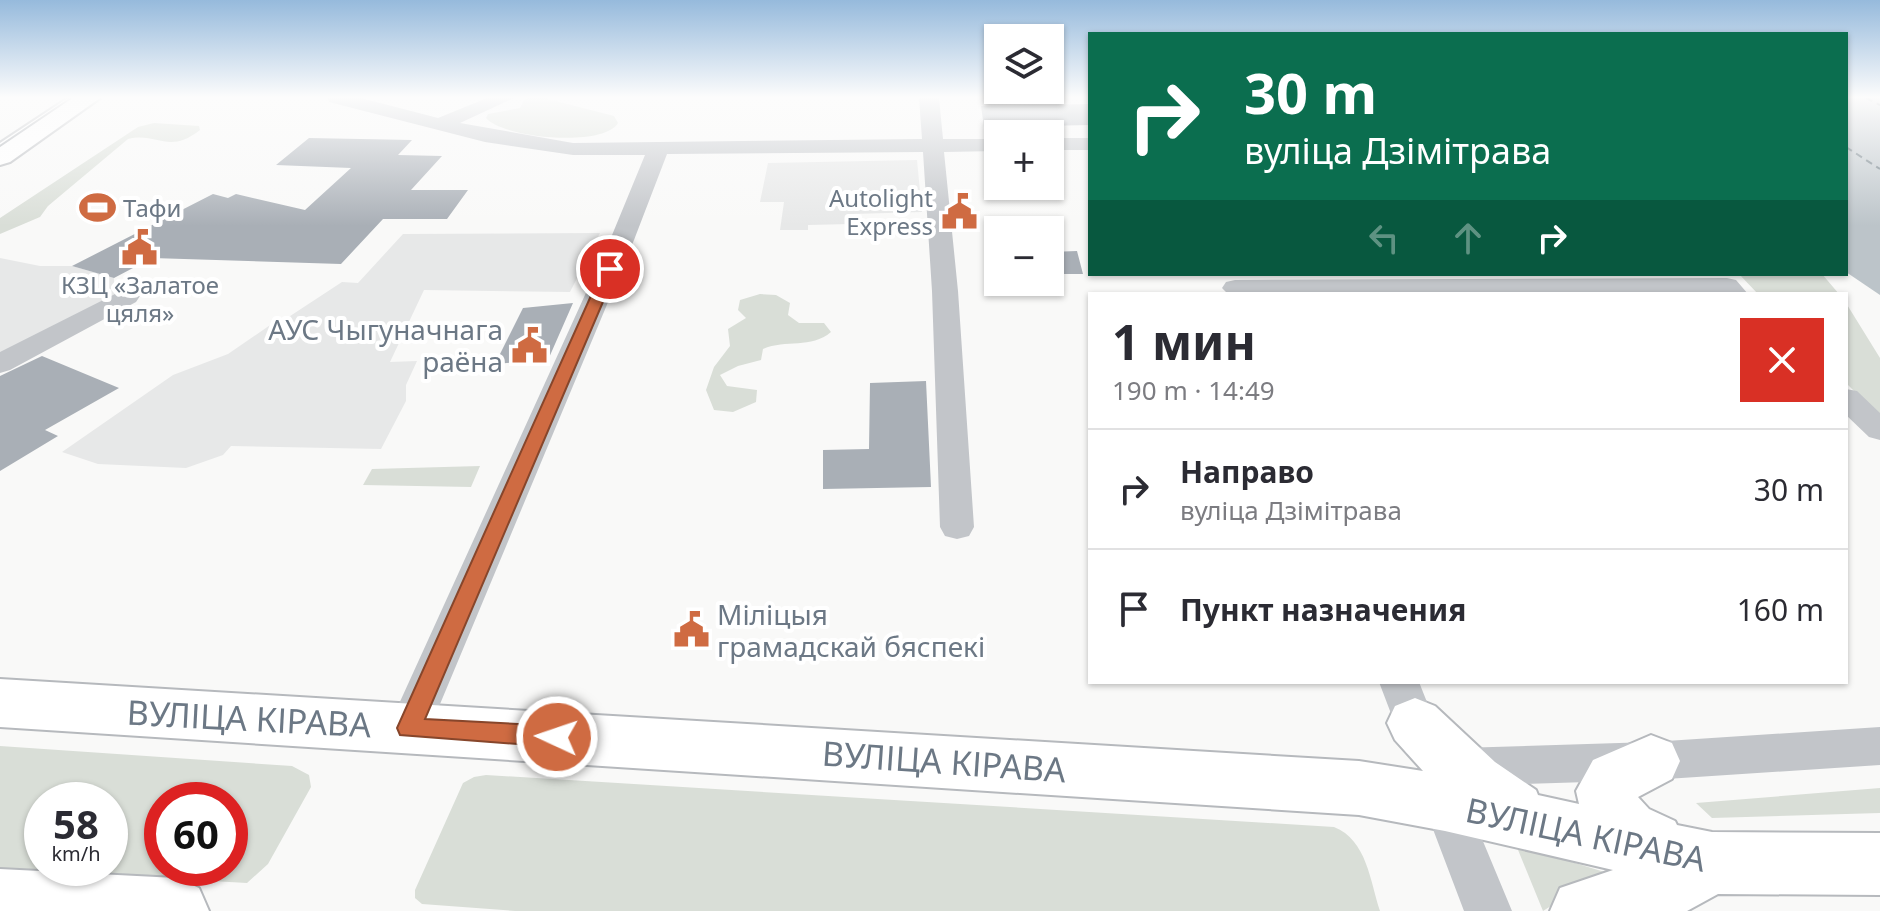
<!DOCTYPE html>
<html lang="ru">
<head>
<meta charset="utf-8">
<style>
  body { margin:0; font-family:"Noto Sans",sans-serif; background:#f7f7f7; color:#2b2b33; height:100vh; display:flex; flex-direction:column; font-size:30px; white-space:nowrap }
  * { box-sizing:border-box; margin:0 }
  p { font-size:26px; color:#7c7c81 }
  .icon { flex:none; width:44px; height:44px; fill:none; stroke:currentColor; stroke-width:2; stroke-linecap:round; stroke-linejoin:round }
  .map { position:relative; flex:1; overflow:hidden }
  .sheet { position:absolute; left:1088px; top:292px; width:760px; height:392px; display:flex; flex-direction:column; background:#fff; border-radius:0px; box-shadow:0 2px 6px #0004 }
  .sheet>* { flex:none }
  .guide { position:absolute; left:1088px; top:32px; width:760px; height:244px; border-radius:0px; box-shadow:0 2px 6px #0004; background:#0b6e4f; color:#fff; overflow:hidden }
  .controls { position:absolute; left:984px; top:24px; display:grid; gap:16px }
  .controls a { display:grid; place-items:center; width:80px; height:80px; border-radius:0px; background:#fff; box-shadow:0 2px 6px #0004; font-size:40px }
  .speed { position:absolute; left:24px; top:782px; display:flex; gap:16px; font-size:40px; font-weight:700; text-align:center }
  .speed>* { display:grid; place-content:center; width:104px; height:104px; border-radius:50%; background:#fff; box-shadow:0 2px 6px #0004; line-height:1 }
  .speed small { font-size:20px; font-weight:400 }
  .speed .limit { border:12px solid #d22; background:#fff; color:#111 }
  .pin { position:absolute; display:grid; place-items:center; width:68px; height:68px; color:#fff; margin:-34px; border:4px solid #fff; border-radius:50%; box-shadow:0 2px 8px #0007 }
  .me { position:absolute; width:88px; margin:-44px; rotate:273deg; stroke-linejoin:round; filter:drop-shadow(0 0 6px #0008) }
  .turn { display:flex; align-items:center; gap:28px; height:168px; padding:0 24px; font-size:36px }
  .turn .icon { width:104px; height:104px; stroke-width:2.5 }
  .turn b { display:block; font-size:56px; line-height:68px }
  .lanes { display:flex; align-items:center; height:76px; padding:0 24px; background:#0003; justify-content:center; gap:40px; direction:ltr }
  .lanes .off { opacity:.35 }
  .round { display:grid; place-items:center; flex:none; width:84px; height:84px; border-radius:0px; background:#f7f7f7 }
  .head { display:flex; align-items:center; justify-content:space-between; height:136px; padding:0 24px }
  h1 { font-size:48px; font-weight:700; line-height:60px }
  ul { padding:0; list-style:none }
  li { display:flex; align-items:center; gap:24px; height:120px; padding:0 24px; border-top:2px solid #e1e1e2 }
  li div { flex:1 }
  li b { display:block; font-size:30px }
  li em { font-style:normal }
  .map>svg:first-child { display:block }
  .built { fill:#e7e8e8 }
  .green { fill:#d9ded7; fill-rule:evenodd }
  .water { fill:#bcc4c9 }
  .lines { fill:none; stroke-linecap:round; stroke-linejoin:round }
  .ferry { stroke:#68777f; stroke-width:2; stroke-dasharray:7 5; stroke-linecap:butt }
  .building { fill:#a9afb6 }
  .primary-casing { stroke:#b6b9bd; stroke-width:4 }
  .street { fill:#c2c5c9; fill-rule:evenodd }
  .primary { fill:#fff; fill-rule:evenodd }
  .tram { stroke:#a2a7ad; stroke-width:2 }
  .route { fill:#cf6b42; stroke:#87462b; stroke-width:2 }
  .labels { text-anchor:middle; dominant-baseline:central; stroke-width:8; stroke-linejoin:round; paint-order:stroke }
  .far-poi-label { font-size:24px; fill:#6c7885; stroke:#fff; text-anchor:end }
  .poi-label { font-size:28px; fill:#6c7885; stroke:#fff; text-anchor:end }
  .near-street-label { font-size:34px; fill:#6c7885; stroke:#fff }
</style>
</head>
<body>
<div class="map">
<svg width="1880" height="911" viewBox="0 0 1880 911">
  <rect width="100%" height="100%" fill="#f9f9f8"/>
  <path class="built" d="M 917,160 L 922,212 L 852,214 L 850,224 L 808,225 L 808,230 L 780,230 L 784,202 L 760,202 L 768,163 Z
    M 600,233 L 570,292 L 424,290 L 390,362 L 417,361 L 406,385 L 406,401 L 381,449 L 231,446 L 223,455 L 186,468 L 98,464 L 62,452 L 173,375 L 228,354 L 276,321 L 281,322 L 342,282 L 358,283 L 403,234 Z
    M 0,258 L 40,266 L 72,266 L 114,278 L 114,284 L 128,290 L 0,357 Z"/>
  <path class="green" d="M 529,98 L 544,98 L 614,116 L 618,123 C 603,148 503,138 486,118 L 488,114 L 520,108 L 524,100 Z
    M 154,123 L 199,126 L 200,130 C 168,155 158,132 128,139 L 48,206 L 40,217 L 0,234 L 0,218 L 138,127 Z
    M 1739,274 L 1822,274 L 1839,294 L 1758,294 Z
    M 760,294 L 776,295 L 790,303 L 788,315 L 799,323 L 824,323 L 831,332 C 811,349 786,339 763,349 L 761,360 L 738,366 L 720,375 L 727,386 L 757,390 L 756,402 L 733,412 L 714,410 L 706,390 L 714,367 L 730,346 L 728,329 L 746,318 L 738,310 L 740,300 Z
    M 1846,303 L 1880,358 L 1880,417 L 1846,383 Z
    M 480,466 L 471,487 L 363,485 L 372,469 Z
    M 0,746 L 292,766 L 309,775 L 311,787 L 268,864 L 247,883 L 0,869 ZM 42,800 L 110,800 L 110,868 L 42,868 ZM 162,800 L 230,800 L 230,868 L 162,868 Z
    M 486,775 L 1334,827 C 1367,840 1370,881 1380,911 L 515,911 L 422,904 L 415,898 L 415,890 L 463,783 L 474,777 Z
    M 1880,788 L 1880,813 L 1712,818 L 1696,803 Z
    M 1516,845 L 1621,877 L 1565,897 L 1543,911 Z"/>
  <path class="water" d="M 1846,98 L 1880,98 L 1880,295 L 1846,272 Z"/>
  <g class="lines">
    <path class="ferry" d="M 1866,98 L 1880,105
      M 1846,147 L 1880,169"/>
  </g>
  <path class="building" d="M 1090,104 L 1090,125 L 984,127 L 981,106 Z
    M 309,138 L 412,140 L 398,155 L 442,156 L 411,190 L 468,190 L 447,219 L 383,219 L 341,264 L 152,258 L 114,278 L 72,266 L 213,194 L 228,198 L 236,194 L 305,210 L 351,168 L 276,165 Z
    M 1077,251 L 1083,274 L 1050,274 L 1050,252 Z
    M 573,303 L 548,360 L 495,364 L 523,308 Z
    M 42,356 L 119,388 L 45,430 L 58,436 L 0,471 L 0,376 Z
    M 926,381 L 931,487 L 823,489 L 823,450 L 869,449 L 870,383 Z"/>
  <g class="lines">
    <defs>
      <path id="primary" d="M 68,98 L 100,98 L 10,162 L 0,165 L 0,143 Z
        M 0,679 L 1359,761 L 1423,771 L 1395,740 L 1387,723 L 1395,706 L 1415,698 L 1435,706 L 1495,762 L 1536,790 L 1538,795 L 1579,804 L 1576,791 L 1593,760 L 1651,735 L 1672,743 L 1680,761 L 1672,779 L 1638,797 L 1649,809 L 1675,821 L 1677,825 L 1712,832 L 1880,833 L 1880,895 L 1718,894 L 1687,911 L 1550,911 L 1560,888 L 1613,870 L 1445,831 L 1359,815 L 0,727 Z
        M 0,869 L 176,878 L 199,888 L 209,911 L 0,911 Z"/>
    </defs>
    <use href="#primary" class="primary-casing"/>
    <path class="street" d="M 327,98 L 361,98 L 438,118 L 487,98 L 514,98 L 460,123 L 573,143 L 922,139 L 919,98 L 939,98 L 943,139 L 998,139 L 998,151 L 944,152 L 958,291 L 974,527 L 969,536 L 957,539 L 945,536 L 940,527 L 932,291 L 923,152 L 667,154 L 634,240 L 430,728 L 424,741 L 409,746 L 394,741 L 388,728 L 610,240 L 645,155 L 573,155 L 485,142 L 329,102 Z
      M 1050,138 L 1090,138 L 1090,150 L 1050,150 Z
      M 1727,278 L 1736,280 L 1748,294 L 1228,294 L 1222,288 L 1226,282 L 1235,280 Z
      M 127,288 L 136,290 L 140,296 L 136,302 L 10,370 L 0,373 L 0,352 Z
      M 1846,389 L 1857,391 L 1880,413 L 1880,440 L 1869,437 L 1846,415 Z
      M 1379,682 L 1419,682 L 1442,740 L 1436,753 L 1421,758 L 1406,753 Z
      M 1880,727 L 1880,765 L 1651,780 L 1460,786 L 1512,911 L 1464,911 L 1420,795 L 1426,781 L 1442,775 L 1439,767 L 1445,753 L 1460,748 L 1651,742 Z"/>
    <use href="#primary" class="primary"/>
    <path class="tram" d="M 0,146 L 71,98"/>
  </g>
  <linearGradient id="sky" x2="0" y2="1"><stop stop-color="#96badc"/><stop offset="0.43" stop-color="#fcfcfc"/><stop offset="1" stop-color="#fcfcfc" stop-opacity="0"/></linearGradient>
  <rect width="1880" height="226" fill="url(#sky)"/>
  <path class="route" d="M 610,264 L 617,269 L 425,719 L 557,726 L 566,729 L 569,737 L 566,744 L 557,747 L 400,735 L 397,728 L 603,269 Z"/>
  <defs>
    <symbol id="stadium-bare" viewBox="-9 -9 18 18"><path d="M0-5a6.5 5 0 1 0 0 10a6.5 5 0 1 0 0-10ZM-3.5-1.8h7v3.6h-7Z" fill="#cf6b42" stroke="#fff" stroke-width="2.5" paint-order="stroke"/></symbol>
    <symbol id="civic-bare" viewBox="-9 -9 18 18"><path d="M-.6-6.5H3V-4.5H.6V-3L4-1V1h2V6H-6V1h2V-1L-.6-3ZM-1.2 2.5V6h2.4V2.5Z" fill="#cf6b42" stroke="#fff" stroke-width="2.5" paint-order="stroke"/></symbol>
  </defs>
  <g fill-rule="evenodd">
    <use href="#stadium-bare" x="72" y="182" width="51" height="51"/>
    <use href="#civic-bare" x="934" y="186" width="51" height="51"/>
    <use href="#civic-bare" x="114" y="222" width="51" height="51"/>
    <use href="#civic-bare" x="504" y="320" width="51" height="51"/>
    <use href="#civic-bare" x="666" y="604" width="51" height="51"/>
  </g>
  <g class="labels">
    <g class="far-poi-label">
      <text x="933" y="197">Autolight<tspan x="933" dy="28">Express</tspan></text>
      <text x="123" y="207" text-anchor="start">Тафи</text>
      <text x="140" y="284" text-anchor="middle">КЗЦ «Залатое<tspan x="140" dy="28">цяля»</tspan></text>
    </g>
    <g class="poi-label">
      <text x="503" y="329">АУС Чыгуначнага<tspan x="503" dy="32">раёна</tspan></text>
      <text x="717" y="614" text-anchor="start">Міліцыя<tspan x="717" dy="32">грамадскай бяспекі</tspan></text>
    </g>
    <g class="near-street-label">
      <text transform="translate(249 718) rotate(3)">ВУЛІЦА КІРАВА</text>
      <text transform="translate(944 761) rotate(4)">ВУЛІЦА КІРАВА</text>
      <text transform="translate(1586 834) rotate(12)">ВУЛІЦА КІРАВА</text>
    </g>
  </g>
</svg>
<div class="controls">
<a><svg class="icon" aria-label="layers" viewBox="0 0 24 24"><path d="M12 4l9 5-9 5-9-5zM3 14l9 5 9-5"/></svg></a>
<a>+</a>
<a>−</a>
</div>
<div class="speed"><div>58<small>km/h</small></div><div class="limit">60</div></div>
<div class="pin" style="left:610px;top:269px;background:#d93025"><svg class="icon" aria-label="arrive" viewBox="0 0 24 24"><path d="M6 21V4h12l-3 4 3 4H6"/></svg></div>
<svg class="me" style="left:557px;top:737px" viewBox="-20 -20 40 40"><circle r="17" fill="#cf6b42" stroke="#fff" stroke-width="3"/><path d="M0-11L8 9 0 5-8 9z" fill="#fff"/></svg>
<div class="guide">
<div class="turn"><svg class="icon" aria-label="right" viewBox="0 0 24 24"><path d="M7 20v-9h11M14 6l5 5-5 5"/></svg><div><b>30 m</b>вуліца Дзімітрава</div></div>
<div class="lanes"><svg class="icon off" aria-label="left" viewBox="0 0 24 24"><path d="M17 20v-9H6M10 6l-5 5 5 5"/></svg><svg class="icon off" aria-label="ahead" viewBox="0 0 24 24"><path d="M12 20V5M6 11l6-6 6 6"/></svg><svg class="icon" aria-label="right" viewBox="0 0 24 24"><path d="M7 20v-9h11M14 6l5 5-5 5"/></svg></div>
</div>
<section class="sheet">
<div class="head"><div><h1>1 мин</h1><p>190 m · 14:49</p></div><a class="round" style="background:#d93025;color:#fff"><svg class="icon" aria-label="close" viewBox="0 0 24 24"><path d="M6 6l12 12M18 6L6 18"/></svg></a></div>
<ul>
<li><svg class="icon" aria-label="right" viewBox="0 0 24 24"><path d="M7 20v-9h11M14 6l5 5-5 5"/></svg><div><b>Направо</b><p>вуліца Дзімітрава</p></div><em>30 m</em></li>
<li><svg class="icon" aria-label="arrive" viewBox="0 0 24 24"><path d="M6 21V4h12l-3 4 3 4H6"/></svg><div><b>Пункт назначения</b></div><em>160 m</em></li>
</ul>
</section>
</div>
</body>
</html>
